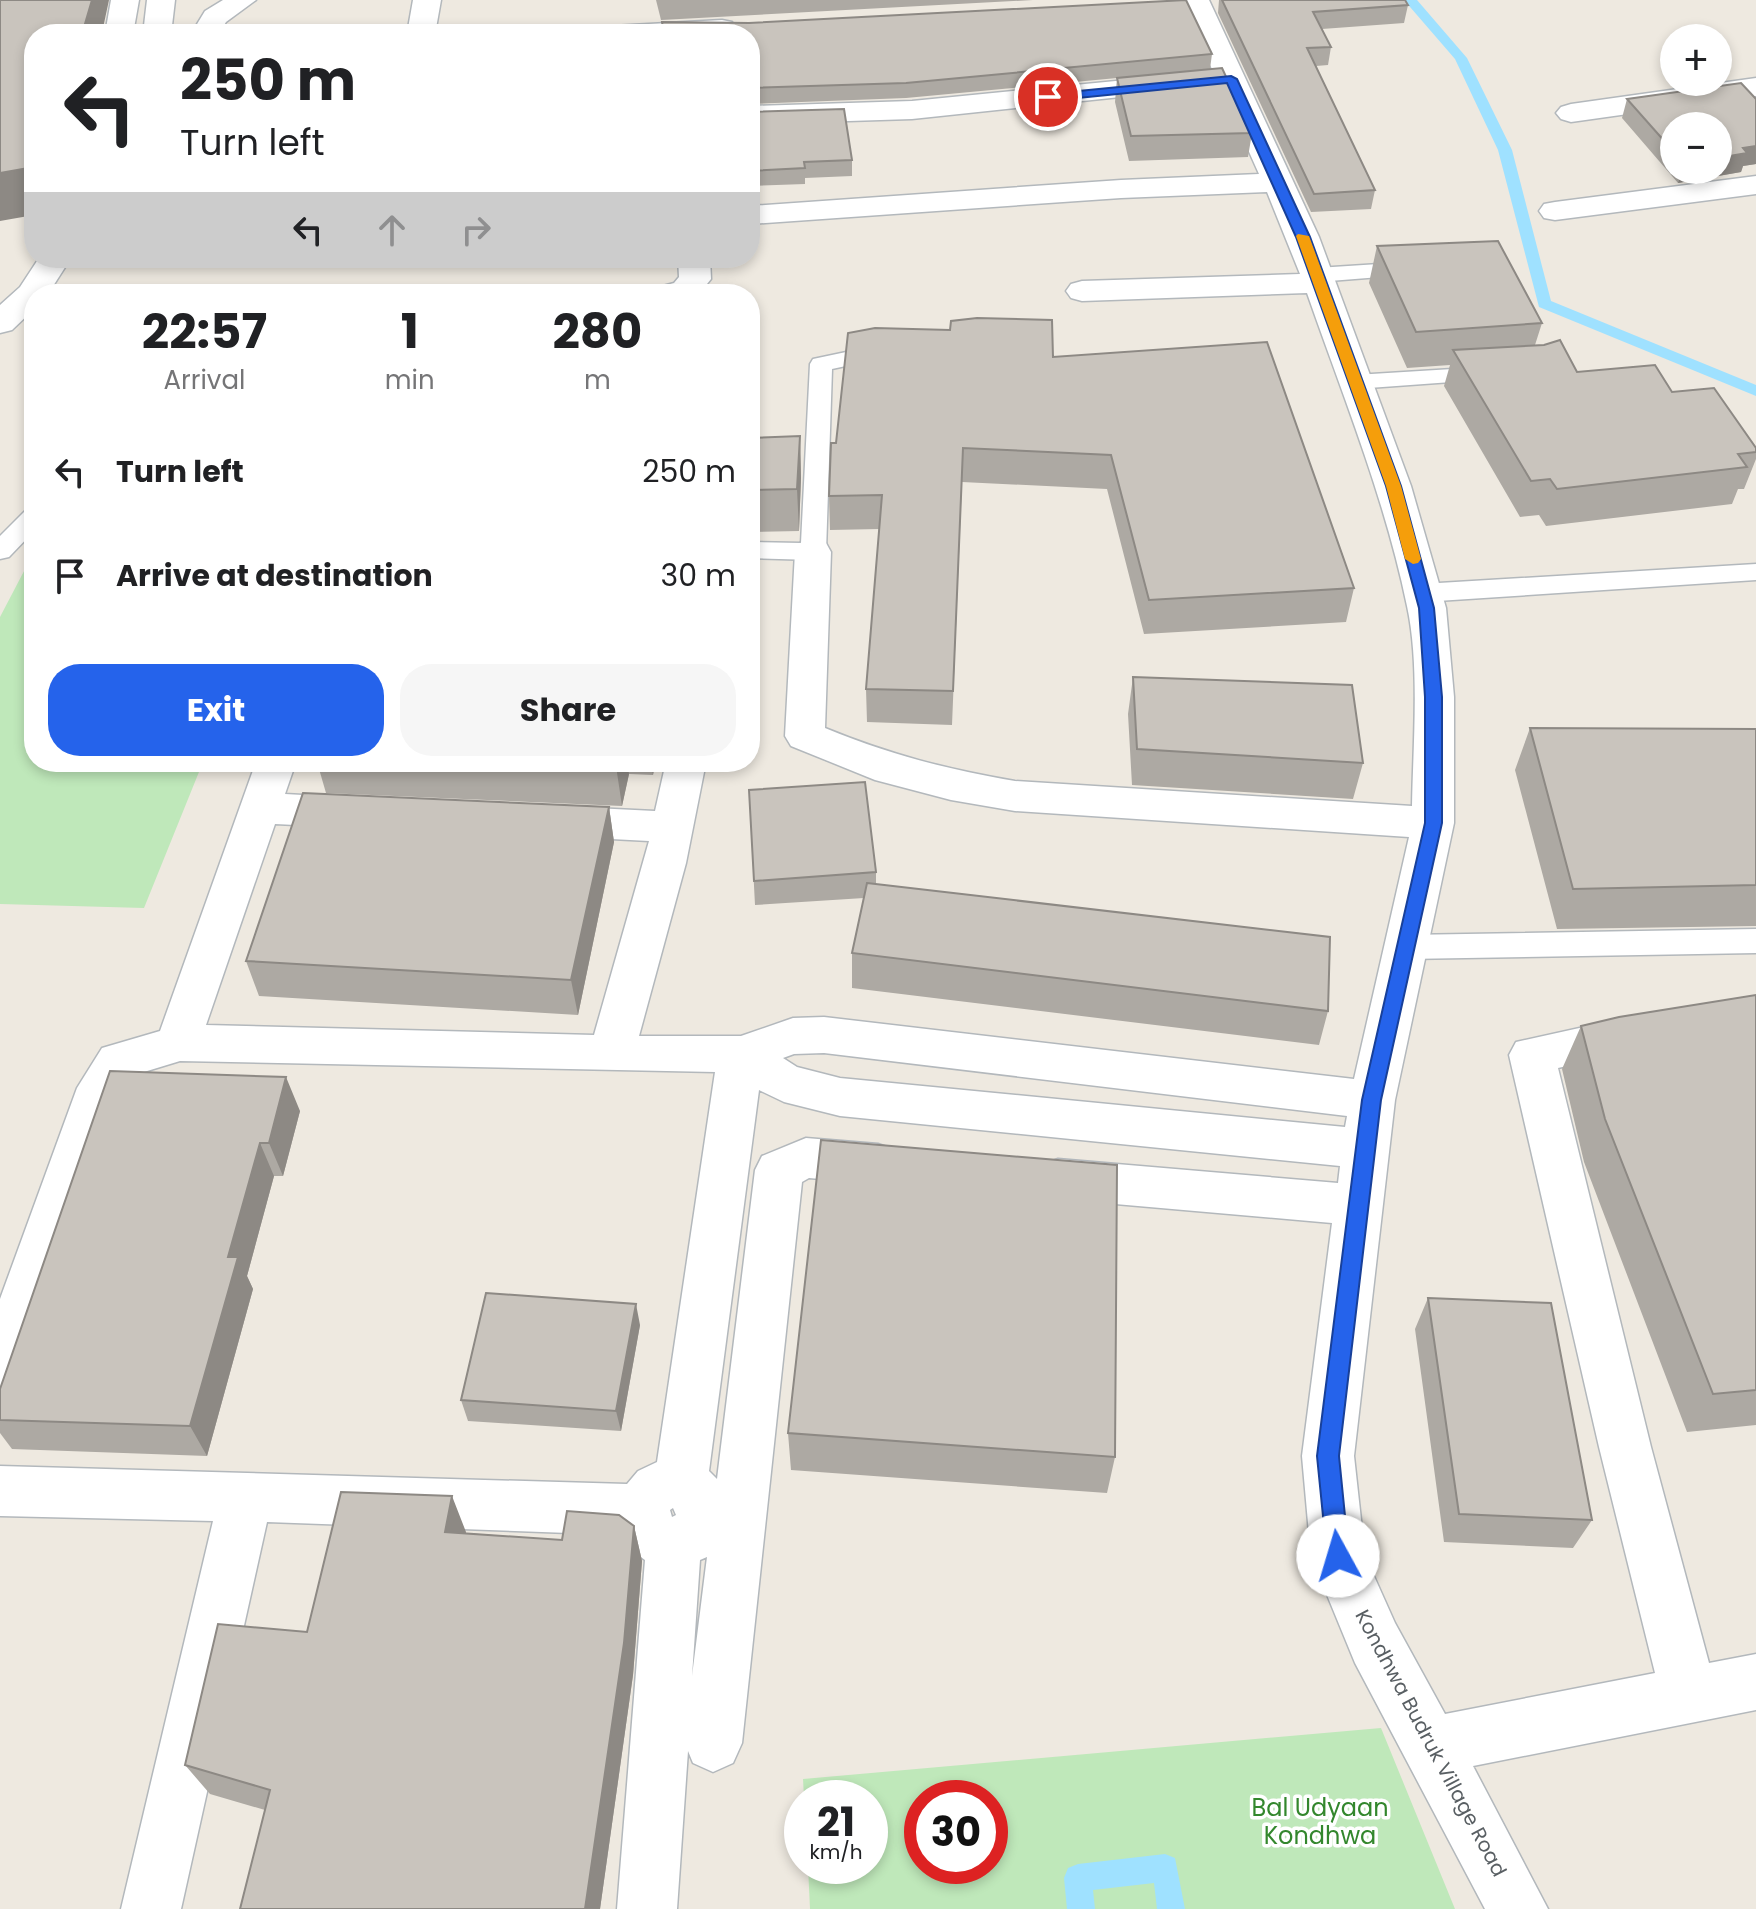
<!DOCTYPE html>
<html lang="en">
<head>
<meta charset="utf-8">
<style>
  body { margin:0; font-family:Poppins,sans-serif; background:#f6f6f6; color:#202124; height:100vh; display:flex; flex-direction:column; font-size:30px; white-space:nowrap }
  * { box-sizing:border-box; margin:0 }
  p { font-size:26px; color:#757577 }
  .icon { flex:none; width:44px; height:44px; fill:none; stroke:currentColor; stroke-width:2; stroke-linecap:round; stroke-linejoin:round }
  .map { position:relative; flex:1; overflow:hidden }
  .drawer { position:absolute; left:24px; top:284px; width:736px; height:488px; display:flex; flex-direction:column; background:#fff; border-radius:32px; box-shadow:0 4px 12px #0003 }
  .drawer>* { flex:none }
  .banner { position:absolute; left:24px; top:24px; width:736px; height:244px; border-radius:32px; box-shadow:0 4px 12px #0003; background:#fff; color:#202124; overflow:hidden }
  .buttons { position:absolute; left:1660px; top:24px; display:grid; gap:16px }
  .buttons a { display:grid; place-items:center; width:72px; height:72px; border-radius:50%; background:#fff; box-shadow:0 4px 12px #0003; font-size:40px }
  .speed { position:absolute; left:784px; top:1780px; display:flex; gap:16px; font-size:40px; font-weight:700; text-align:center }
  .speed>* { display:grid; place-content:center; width:104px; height:104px; border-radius:50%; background:#fff; box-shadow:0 4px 12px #0003; line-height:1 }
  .speed small { font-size:20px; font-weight:400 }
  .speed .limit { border:12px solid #d22; background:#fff; color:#111 }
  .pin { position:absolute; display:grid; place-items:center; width:68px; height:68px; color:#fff; margin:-34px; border:4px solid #fff; border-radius:50%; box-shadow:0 2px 8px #0007 }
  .me { position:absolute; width:88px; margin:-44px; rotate:354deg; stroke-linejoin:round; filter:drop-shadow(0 0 6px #0008) }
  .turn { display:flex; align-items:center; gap:28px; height:168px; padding:0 24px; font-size:36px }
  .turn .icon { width:104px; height:104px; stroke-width:2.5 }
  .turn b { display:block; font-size:56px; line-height:68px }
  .lanes { display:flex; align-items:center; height:76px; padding:0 24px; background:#0003; justify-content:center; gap:40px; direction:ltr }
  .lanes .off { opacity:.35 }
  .eta { display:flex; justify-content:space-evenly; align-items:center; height:136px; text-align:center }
  .eta b { font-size:48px; font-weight:700; line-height:56px }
  .button { display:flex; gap:16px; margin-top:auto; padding:16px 24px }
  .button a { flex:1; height:92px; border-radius:32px; background:#2563eb; color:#fff; font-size:32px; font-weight:700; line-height:92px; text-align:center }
  .button a+a { background:#f6f6f6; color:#202124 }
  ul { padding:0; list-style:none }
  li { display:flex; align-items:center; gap:24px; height:104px; padding:0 24px }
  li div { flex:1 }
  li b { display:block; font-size:30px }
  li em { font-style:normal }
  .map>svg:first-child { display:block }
  .green { fill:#bfe8ba; fill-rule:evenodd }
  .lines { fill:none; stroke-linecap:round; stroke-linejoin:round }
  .stream { fill:#9fe1ff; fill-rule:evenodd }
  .service-casing { stroke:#b3b8bc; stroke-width:3 }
  .minor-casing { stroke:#b3b8bc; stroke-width:3 }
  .service { fill:#fff; fill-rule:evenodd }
  .minor { fill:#fff; fill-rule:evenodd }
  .wall { fill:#ada9a3; fill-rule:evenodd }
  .shaded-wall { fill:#8d8984 }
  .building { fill:#c9c4bd; stroke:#8d8984; stroke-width:2 }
  .route { fill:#2563eb; stroke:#184099; stroke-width:2 }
  .slow { fill:#f59e0b }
  .labels { text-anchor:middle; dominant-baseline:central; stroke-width:7; stroke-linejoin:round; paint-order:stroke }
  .street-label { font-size:20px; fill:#595f63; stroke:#fff }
  .near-park-label { font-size:24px; fill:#33872d; stroke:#fff }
</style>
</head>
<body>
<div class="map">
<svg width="1756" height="1909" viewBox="0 0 1756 1909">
  <rect width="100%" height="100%" fill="#eee9e0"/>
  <path class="green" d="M 34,552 L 34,762 L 203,762 L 144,908 L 0,904 L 0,617 Z
    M 1381,1728 L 1455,1909 L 810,1909 L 808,1866 L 870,1866 L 870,1798 L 804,1798 L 803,1779 ZM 922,1798 L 990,1798 L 990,1866 L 922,1866 Z"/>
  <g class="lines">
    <path class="stream" d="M 1404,0 L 1417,0 L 1467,58 L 1512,150 L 1551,301 L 1756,385 L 1756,396 L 1539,307 L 1498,150 L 1455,59 Z
      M 1165,1854 L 1175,1858 L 1185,1909 L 1157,1909 L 1154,1883 L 1093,1890 L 1095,1909 L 1067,1909 L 1064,1878 L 1068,1868 L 1078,1864 Z"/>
    <defs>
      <path id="service" d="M 1410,262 L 1418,264 L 1421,269 L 1418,274 L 1317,282 L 1306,275 L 1317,268 Z
        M 884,344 L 892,346 L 895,351 L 892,356 L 832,369 L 826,552 L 822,558 L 813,560 L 750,558 L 750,542 L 801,543 L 810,364 L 813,359 Z
        M 1485,367 L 1493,369 L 1497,374 L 1493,379 L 1355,389 L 1347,387 L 1343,382 L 1347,377 L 1355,375 Z
        M 34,509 L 34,531 L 9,557 L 0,559 L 0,536 L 25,511 Z
        M 1756,564 L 1756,580 L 1422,602 L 1413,599 L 1409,593 L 1413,587 L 1422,584 Z
        M 1756,929 L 1756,953 L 1406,959 L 1395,955 L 1391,947 L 1395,939 L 1406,935 Z"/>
      <path id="minor" d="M 111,0 L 139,0 L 133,34 L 105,34 Z
        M 147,0 L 175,0 L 171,34 L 143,34 Z
        M 223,0 L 256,0 L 226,22 L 219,34 L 191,34 L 205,11 Z
        M 413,0 L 441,0 L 435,34 L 407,34 Z
        M 1181,0 L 1209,0 L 1319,237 L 1411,486 L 1446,608 L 1454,697 L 1454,823 L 1395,1100 L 1354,1456 L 1365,1556 L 1395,1623 L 1445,1714 L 1655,1673 L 1599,1447 L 1509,1055 L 1516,1042 L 1629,1017 L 1645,1022 L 1652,1035 L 1645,1048 L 1558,1068 L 1651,1447 L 1709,1663 L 1756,1654 L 1756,1710 L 1473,1766 L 1548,1909 L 1485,1909 L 1355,1663 L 1311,1556 L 1302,1456 L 1332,1223 L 1058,1199 L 1041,1193 L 1034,1179 L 1041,1165 L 1058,1159 L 1338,1183 L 1340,1166 L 840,1116 L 784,1102 L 759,1090 L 709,1471 L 717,1479 L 755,1170 L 762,1156 L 806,1138 L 878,1144 L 895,1150 L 902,1164 L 895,1178 L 878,1184 L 809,1178 L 802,1182 L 742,1743 L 733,1763 L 713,1772 L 693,1763 L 688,1751 L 677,1909 L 617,1909 L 645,1560 L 631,1550 L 623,1535 L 267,1522 L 181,1909 L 121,1909 L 213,1521 L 0,1516 L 0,1466 L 627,1484 L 638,1471 L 657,1462 L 715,1072 L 180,1061 L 134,1075 L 121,1094 L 26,1370 L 18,1386 L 0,1393 L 0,1299 L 77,1088 L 102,1048 L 160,1031 L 256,762 L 296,762 L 285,794 L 357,798 L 372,802 L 378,813 L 372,824 L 357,828 L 275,824 L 206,1025 L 594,1035 L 649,841 L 554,836 L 539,832 L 533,821 L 539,810 L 554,806 L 655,811 L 666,762 L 706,762 L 686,863 L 639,1036 L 741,1036 L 793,1018 L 824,1017 L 1354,1079 L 1409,837 L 1015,811 L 951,800 L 875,780 L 791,746 L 785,736 L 795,552 L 800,543 L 813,540 L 826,543 L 831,552 L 825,728 C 891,755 946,769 1015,781 L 1412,806 C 1413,745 1420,665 1407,606 C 1385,499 1343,396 1307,293 L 1082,301 L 1071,298 L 1066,291 L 1071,284 L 1082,281 L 1300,274 L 1267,192 L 1121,198 L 750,224 L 750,206 L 1121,180 L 1259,174 ZM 824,1053 L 1347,1116 L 1345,1127 L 840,1078 L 797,1067 L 783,1058 L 794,1054 ZM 673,1508 L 676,1515 L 672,1517 L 670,1510 ZM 707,1557 L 692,1676 L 700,1560 Z
        M 722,20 L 732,22 L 736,28 L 732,34 L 598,34 L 602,28 L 612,26 Z
        M 1177,75 L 1187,78 L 1191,84 L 1187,90 L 912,119 L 750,124 L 750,106 L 912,101 Z
        M 1756,78 L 1756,96 L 1571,122 L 1561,119 L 1556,113 L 1561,107 L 1571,104 Z
        M 1756,176 L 1756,194 L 1555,220 L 1544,218 L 1539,211 L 1544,204 L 1555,202 Z
        M 39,258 L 71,258 L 48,294 L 34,294 L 34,309 L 12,330 L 0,333 L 0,305 L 20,287 Z
        M 678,258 L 710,258 L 711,279 L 699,294 L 654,294 L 659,287 L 674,283 L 679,277 Z"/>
    </defs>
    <use href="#service" class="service-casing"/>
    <use href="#minor" class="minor-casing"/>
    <use href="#service" class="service"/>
    <use href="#minor" class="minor"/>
  </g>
  <path class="wall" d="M 656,0 L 1033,0 L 661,20 Z
    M 1219,0 L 1405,0 L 1408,5 L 1404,23 L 1322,29 L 1331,47 L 1328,65 L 1316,66 L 1375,190 L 1371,209 L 1311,212 L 1218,13 Z
    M 750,34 L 1212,54 L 1210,69 L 1252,133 L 1248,157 L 1129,161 L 1115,102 L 1117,78 L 906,98 L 750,104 Z
    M 1627,99 L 1756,99 L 1756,164 L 1743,166 L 1741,172 L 1678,183 L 1622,118 ZM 1674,126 L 1718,170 L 1674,170 Z
    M 750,112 L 852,160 L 852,176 L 805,178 L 805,184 L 750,186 Z
    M 1377,246 L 1542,323 L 1535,345 L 1577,372 L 1672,392 L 1756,448 L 1756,459 L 1744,489 L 1738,489 L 1732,504 L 1546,526 L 1539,515 L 1520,517 L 1444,386 L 1450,365 L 1407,368 L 1369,283 Z
    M 950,330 L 1053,357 L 1354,588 L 1346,622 L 1144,634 L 1107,489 L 962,482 L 952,725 L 867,722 L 866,689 L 879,529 L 830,530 L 829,496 L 836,443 Z
    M 800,436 L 801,478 L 799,531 L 750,532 L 750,438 Z
    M 1133,677 L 1363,763 L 1353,799 L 1132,785 L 1128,714 Z
    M 1530,728 L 1756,729 L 1756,926 L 1557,929 L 1515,770 Z
    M 317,762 L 655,762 L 653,775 L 629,774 L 622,806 L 326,793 Z
    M 749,790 L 876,872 L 876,884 L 1328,1011 L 1319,1045 L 852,988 L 852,953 L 864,898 L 755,905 Z
    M 609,807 L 614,842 L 578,1015 L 259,996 L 246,961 Z
    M 1756,995 L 1756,1425 L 1687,1432 L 1584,1162 L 1562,1069 L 1581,1026 Z
    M 110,1071 L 300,1111 L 283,1176 L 274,1176 L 247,1276 L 253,1289 L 207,1456 L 12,1449 L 0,1433 L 0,1389 Z
    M 1428,1298 L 1592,1520 L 1573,1548 L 1444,1542 L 1415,1329 Z
    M 640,1325 L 621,1431 L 468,1421 L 461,1400 Z
    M 788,1433 L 1115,1457 L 1107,1493 L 791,1470 Z
    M 634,1526 L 642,1561 L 633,1675 L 600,1909 L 240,1909 L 265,1810 L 210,1794 L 185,1765 L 307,1632 L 466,1532 L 466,1533 L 562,1540 Z"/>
  <path class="shaded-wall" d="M 92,0 L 109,0 L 103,28 L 105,34 L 82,34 Z
    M 1756,146 L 1756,164 L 1743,166 L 1741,172 L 1678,183 L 1683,170 L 1718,170 L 1718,158 L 1743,148 Z
    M 34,167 L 34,215 L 0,221 L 0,173 Z
    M 278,258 L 310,258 L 281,268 Z
    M 800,436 L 801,478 L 799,531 L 797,489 Z
    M 617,762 L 627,762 L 629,774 L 622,806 L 616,766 Z
    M 651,762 L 655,762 L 653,775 Z
    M 609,807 L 614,842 L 578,1015 L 571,980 Z
    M 286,1077 L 300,1111 L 283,1176 L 269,1143 Z
    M 260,1143 L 274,1176 L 247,1276 L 253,1289 L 207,1456 L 190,1426 L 228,1257 Z
    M 636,1304 L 640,1325 L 621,1431 L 616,1411 Z
    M 452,1496 L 466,1532 L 459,1567 L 445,1532 Z
    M 634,1526 L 642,1561 L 633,1675 L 600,1909 L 585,1909 Z"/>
  <path class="building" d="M 0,0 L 92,0 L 82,34 L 34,34 L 34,167 L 0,173 Z
    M 1186,0 L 1212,54 L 906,83 L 750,88 L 750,34 L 664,34 L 662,22 L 749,23 Z
    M 1222,0 L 1405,0 L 1408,5 L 1313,12 L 1331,47 L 1307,48 L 1375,190 L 1314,194 Z
    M 1222,68 L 1252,133 L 1131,136 L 1117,78 Z
    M 1741,83 L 1756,99 L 1756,146 L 1743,148 L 1747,153 L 1718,158 L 1718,126 L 1674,126 L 1674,152 L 1627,99 Z
    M 844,109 L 852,160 L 804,162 L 805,168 L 750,171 L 750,112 Z
    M 1498,241 L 1542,323 L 1416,332 L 1377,246 Z
    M 977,318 L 1052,320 L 1053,357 L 1267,342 L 1354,588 L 1149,600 L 1111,455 L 963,448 L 953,691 L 866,689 L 882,495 L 829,496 L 831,443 L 836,443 L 848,333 L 875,328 L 950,330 L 951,321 Z
    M 1560,340 L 1577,372 L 1655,365 L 1672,392 L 1714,388 L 1756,448 L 1756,452 L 1738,454 L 1747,467 L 1557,489 L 1550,479 L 1531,481 L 1453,350 L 1544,345 Z
    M 800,436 L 797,489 L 750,490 L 750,438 Z
    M 1133,677 L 1352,685 L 1363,763 L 1137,749 Z
    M 1530,728 L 1756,729 L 1756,885 L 1573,889 Z
    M 537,762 L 617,762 L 616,766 Z
    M 865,782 L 876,872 L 754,881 L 749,790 Z
    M 303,793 L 609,807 L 571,980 L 246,961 Z
    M 867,883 L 1330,937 L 1328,1011 L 852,953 Z
    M 1756,995 L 1756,1390 L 1713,1394 L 1605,1119 L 1581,1026 L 1619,1017 Z
    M 110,1071 L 286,1077 L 269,1143 L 260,1143 L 228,1257 L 238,1257 L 190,1426 L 0,1420 L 0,1389 Z
    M 821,1140 L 1117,1165 L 1115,1457 L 788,1433 Z
    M 486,1293 L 636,1304 L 616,1411 L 461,1400 Z
    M 1428,1298 L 1551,1303 L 1592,1520 L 1459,1514 Z
    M 341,1492 L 452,1496 L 445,1532 L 562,1540 L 567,1511 L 619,1515 L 634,1526 L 624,1643 L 585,1909 L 240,1909 L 270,1790 L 185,1765 L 218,1624 L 307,1632 Z"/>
  <path class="route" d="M 1231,76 L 1237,79 L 1310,237 L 1401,486 L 1434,608 L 1442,697 L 1442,823 L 1381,1100 L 1339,1456 L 1349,1556 L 1346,1563 L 1338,1566 L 1330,1563 L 1327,1556 L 1317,1456 L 1362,1100 L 1425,823 L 1425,697 L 1419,608 L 1386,486 L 1296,237 L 1227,83 L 1048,101 L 1042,97 L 1048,94 Z"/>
  <path class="slow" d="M 1298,234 L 1309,236 L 1401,486 L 1421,559 L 1418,563 L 1413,564 L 1405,559 L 1386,486 L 1296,236 Z"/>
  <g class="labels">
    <g class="street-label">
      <text transform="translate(1431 1743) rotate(62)">Kondhwa Budruk Village Road</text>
    </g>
    <g class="near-park-label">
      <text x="1320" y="1807">Bal Udyaan<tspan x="1320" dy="28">Kondhwa</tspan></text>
    </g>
  </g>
</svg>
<div class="buttons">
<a>+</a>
<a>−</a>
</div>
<div class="speed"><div>21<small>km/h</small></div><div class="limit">30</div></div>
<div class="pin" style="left:1048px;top:97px;background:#d93025"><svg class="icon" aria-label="arrive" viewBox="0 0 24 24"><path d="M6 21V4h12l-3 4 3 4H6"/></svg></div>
<svg class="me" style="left:1338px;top:1556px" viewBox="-20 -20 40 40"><circle r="19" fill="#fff"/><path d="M0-13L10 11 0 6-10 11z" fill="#2563eb"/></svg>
<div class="banner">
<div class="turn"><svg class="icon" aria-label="left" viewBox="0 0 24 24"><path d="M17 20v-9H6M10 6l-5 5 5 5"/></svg><div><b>250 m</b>Turn left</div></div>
<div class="lanes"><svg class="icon" aria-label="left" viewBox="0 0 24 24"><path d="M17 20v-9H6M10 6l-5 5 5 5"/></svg><svg class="icon off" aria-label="ahead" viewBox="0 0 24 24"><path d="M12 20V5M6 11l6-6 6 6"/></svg><svg class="icon off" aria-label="right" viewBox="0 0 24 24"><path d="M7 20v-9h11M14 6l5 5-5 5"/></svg></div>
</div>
<section class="drawer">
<div class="eta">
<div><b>22:57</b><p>Arrival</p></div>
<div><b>1</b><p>min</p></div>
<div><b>280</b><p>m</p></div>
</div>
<ul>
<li><svg class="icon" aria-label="left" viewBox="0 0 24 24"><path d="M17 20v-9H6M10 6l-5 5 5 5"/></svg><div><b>Turn left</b></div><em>250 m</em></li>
<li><svg class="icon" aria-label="arrive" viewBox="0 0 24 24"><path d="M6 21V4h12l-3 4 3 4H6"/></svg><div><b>Arrive at destination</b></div><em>30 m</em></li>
</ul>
<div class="button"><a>Exit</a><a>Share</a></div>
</section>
</div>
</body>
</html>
